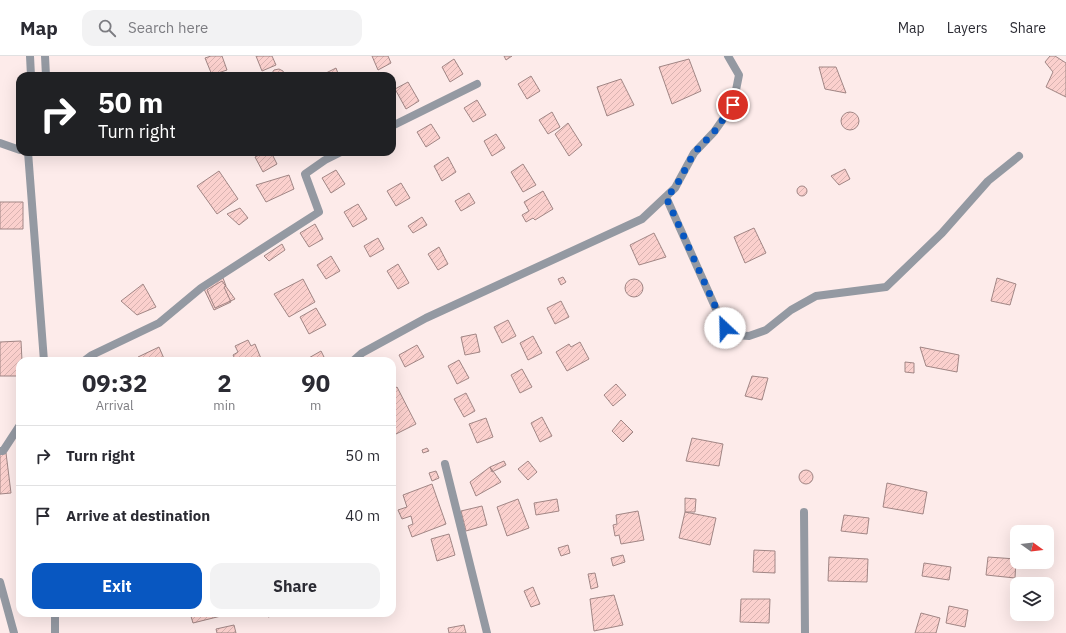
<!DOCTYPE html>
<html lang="en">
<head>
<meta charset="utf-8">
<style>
  body { margin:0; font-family:"IBM Plex Sans",sans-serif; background:#f2f2f3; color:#2b2b33; height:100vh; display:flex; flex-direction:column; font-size:15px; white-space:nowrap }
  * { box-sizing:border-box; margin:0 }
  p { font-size:13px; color:#7c7c81 }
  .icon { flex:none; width:22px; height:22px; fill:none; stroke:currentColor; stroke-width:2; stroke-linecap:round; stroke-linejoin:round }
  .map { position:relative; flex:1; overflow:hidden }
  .panel { position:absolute; left:16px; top:301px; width:380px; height:260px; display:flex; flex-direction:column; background:#fff; border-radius:12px; box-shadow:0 4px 16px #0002 }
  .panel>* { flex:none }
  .top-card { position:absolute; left:16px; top:16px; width:380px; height:84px; border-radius:12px; box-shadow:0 4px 16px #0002; background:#202124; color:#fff; overflow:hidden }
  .needle { width:26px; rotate:105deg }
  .fabs { position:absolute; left:1010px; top:469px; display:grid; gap:8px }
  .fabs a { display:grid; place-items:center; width:44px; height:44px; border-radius:8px; background:#fff; box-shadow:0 4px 16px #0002; font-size:20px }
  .pin { position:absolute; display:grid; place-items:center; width:34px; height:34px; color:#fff; margin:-17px; border:2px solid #fff; border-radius:50%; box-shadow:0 1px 4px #0007 }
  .me { position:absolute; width:44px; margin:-22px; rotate:336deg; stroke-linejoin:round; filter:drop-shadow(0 0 3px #0008) }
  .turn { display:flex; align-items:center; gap:14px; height:84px; padding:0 16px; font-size:18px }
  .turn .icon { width:52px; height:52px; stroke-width:2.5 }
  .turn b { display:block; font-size:28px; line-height:34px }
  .eta { display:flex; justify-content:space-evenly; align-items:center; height:68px; text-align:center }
  .eta b { font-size:24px; font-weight:700; line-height:28px }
  .action { display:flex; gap:8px; margin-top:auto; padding:8px 16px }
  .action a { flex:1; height:46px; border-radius:12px; background:#0857c1; color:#fff; font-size:16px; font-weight:700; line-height:46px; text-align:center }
  .action a+a { background:#f2f2f3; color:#2b2b33 }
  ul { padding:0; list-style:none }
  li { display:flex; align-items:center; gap:12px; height:60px; padding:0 16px; border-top:1px solid #e1e1e2 }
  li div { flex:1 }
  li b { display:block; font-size:15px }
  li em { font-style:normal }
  header { display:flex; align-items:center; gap:24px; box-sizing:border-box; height:56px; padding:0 20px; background:#fff; border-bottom:1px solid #e1e1e2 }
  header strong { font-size:19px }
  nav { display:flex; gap:22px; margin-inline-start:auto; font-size:14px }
  .search { width:280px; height:36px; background:#f2f2f3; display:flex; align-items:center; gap:10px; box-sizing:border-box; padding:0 14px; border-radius:12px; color:#7c7c81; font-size:15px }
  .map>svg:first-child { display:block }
  .building { fill:url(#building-hatch); stroke:#a18685 }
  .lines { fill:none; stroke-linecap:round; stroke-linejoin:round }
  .lane { stroke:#9499a2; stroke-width:8 }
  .street { stroke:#9499a2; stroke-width:8 }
  .route { stroke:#0857c1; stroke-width:7; stroke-dasharray:0 12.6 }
</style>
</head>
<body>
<header>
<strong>Map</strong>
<div class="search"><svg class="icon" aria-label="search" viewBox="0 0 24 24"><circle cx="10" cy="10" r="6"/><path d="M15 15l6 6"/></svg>Search here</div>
<nav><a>Map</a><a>Layers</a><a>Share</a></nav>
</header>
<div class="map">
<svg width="1066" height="577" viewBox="0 0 1066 577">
  <defs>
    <pattern id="building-hatch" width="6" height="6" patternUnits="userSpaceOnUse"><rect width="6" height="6" fill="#fbd0cd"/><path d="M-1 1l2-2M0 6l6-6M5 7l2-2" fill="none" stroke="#d8b3b1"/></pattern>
  </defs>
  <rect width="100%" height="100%" fill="#fdebea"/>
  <path class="building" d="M 211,0 L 222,0 L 227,14 L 212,19 L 205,2 Z
    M 256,0 L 272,0 L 276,9 L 262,15 Z
    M 372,0 L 388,0 L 391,7 L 378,14 Z
    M 504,0 L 512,0 L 506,4 Z
    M 1050,0 L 1055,0 L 1066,7 L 1066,41 L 1046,31 L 1053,16 L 1045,6 Z
    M 454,3 L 463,18 L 450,26 L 442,11 Z
    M 689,3 L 701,35 L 672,48 L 659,11 Z
    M 819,11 L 836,11 L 846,37 L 825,33 Z
    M 336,12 L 339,20 L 322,20 L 322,19 Z
    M 279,13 L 283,15 L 285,20 L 270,20 L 274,14 Z
    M 531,20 L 540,35 L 527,43 L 518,28 Z
    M 621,23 L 634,49 L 607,60 L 597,31 Z
    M 408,26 L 419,45 L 406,53 L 395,33 Z
    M 477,44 L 486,59 L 473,66 L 464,52 Z
    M 552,56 L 560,71 L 548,78 L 539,64 Z
    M841 65a9 9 0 1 1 18 0a9 9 0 1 1-18 0Z
    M 568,67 L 582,89 L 569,100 L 555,78 Z
    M 431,68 L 440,82 L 426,91 L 417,76 Z
    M 496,78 L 505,92 L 492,100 L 484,85 Z
    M 265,96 L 271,96 L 277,108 L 263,116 L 255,101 Z
    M 448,101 L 456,116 L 442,125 L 434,110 Z
    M 523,108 L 536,129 L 523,136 L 511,116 Z
    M 845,113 L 850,123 L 839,129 L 831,120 Z
    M 336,114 L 345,128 L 331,137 L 322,122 Z
    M 219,115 L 238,143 L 217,158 L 197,130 Z
    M 289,119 L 294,133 L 266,146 L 256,129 Z
    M 401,127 L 410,142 L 396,150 L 387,135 Z
    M797 135a5 5 0 1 1 10 0a5 5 0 1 1-10 0Z
    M 543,135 L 553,153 L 535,164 L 533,162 L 526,166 L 522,159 L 529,155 L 524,146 Z
    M 469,137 L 475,147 L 461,155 L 455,145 Z
    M 0,146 L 23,146 L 23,173 L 0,173 Z
    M 358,148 L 367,163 L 353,171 L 344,156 Z
    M 240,152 L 248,162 L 239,169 L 227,158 Z
    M 422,161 L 427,169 L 413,177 L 408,170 Z
    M 315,168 L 323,183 L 309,191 L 300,177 Z
    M 754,172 L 766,197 L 745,207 L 734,181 Z
    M 654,177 L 666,201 L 639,209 L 630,189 Z
    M 378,182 L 384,193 L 370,201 L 364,190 Z
    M 282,188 L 285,194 L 269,205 L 264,200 Z
    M 439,191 L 448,208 L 438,214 L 428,198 Z
    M 331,200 L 340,215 L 326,223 L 317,209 Z
    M 398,208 L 409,227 L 398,233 L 387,215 Z
    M 563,221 L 566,226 L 561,229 L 558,223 Z
    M 223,222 L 226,230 L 224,231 L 231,246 L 214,254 L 203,231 Z
    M 997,222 L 1016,228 L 1010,249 L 991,245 Z
    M 303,223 L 315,246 L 289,261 L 274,238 Z
    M625 232a9 9 0 1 1 18 0a9 9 0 1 1-18 0Z
    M 222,225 L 235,243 L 215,252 L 207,234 Z
    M 143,228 L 156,251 L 137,259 L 121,245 Z
    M 561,245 L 569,261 L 555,268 L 547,252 Z
    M 316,252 L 326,269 L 309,278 L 300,261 Z
    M 508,264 L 516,280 L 502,287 L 494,271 Z
    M 476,278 L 480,296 L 465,299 L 461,281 Z
    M 533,280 L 542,297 L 528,304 L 520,287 Z
    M 248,284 L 251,290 L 255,288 L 262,305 L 236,305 L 233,299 L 238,296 L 235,290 Z
    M 21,285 L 22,305 L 20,305 L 20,320 L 0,320 L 0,286 Z
    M 580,286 L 589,303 L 567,315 L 556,296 L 569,288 L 571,291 Z
    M 417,289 L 424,301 L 405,311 L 399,299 Z
    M 159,291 L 165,305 L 140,305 L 138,301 Z
    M 920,291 L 959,299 L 957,316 L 926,310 Z
    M 321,295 L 326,305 L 309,305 L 307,303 Z
    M 459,304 L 469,322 L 457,328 L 448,310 Z
    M 905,306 L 914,307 L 914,317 L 905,316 Z
    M 522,313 L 532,331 L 520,337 L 511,319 Z
    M 752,320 L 768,322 L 762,344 L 745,340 Z
    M 616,328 L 626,339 L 613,350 L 604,339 Z
    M 397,331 L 416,368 L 394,379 L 392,374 L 392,334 Z
    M 466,337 L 475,355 L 464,361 L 454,343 Z
    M 542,361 L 552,380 L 540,386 L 531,367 Z
    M 486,362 L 493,381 L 477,387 L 469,368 Z
    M 621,364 L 633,376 L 623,386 L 612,375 Z
    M 692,382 L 723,388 L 719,410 L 686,405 Z
    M 427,392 L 429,395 L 423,397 L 422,394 Z
    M 6,397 L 11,437 L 0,438 L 0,398 Z
    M 504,405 L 506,409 L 492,416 L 490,411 Z
    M 528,405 L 537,416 L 528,424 L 518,413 Z
    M 490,411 L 501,426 L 476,440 L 470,426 Z
    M799 421a7 7 0 1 1 14 0a7 7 0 1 1-14 0Z
    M 436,415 L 439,422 L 432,425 L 429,417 Z
    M 887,427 L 927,436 L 923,458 L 883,451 Z
    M 432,428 L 446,468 L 412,481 L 408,470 L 413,468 L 411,460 L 402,463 L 398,454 L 407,451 L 403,439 Z
    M 685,442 L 696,443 L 695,456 L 685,456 Z
    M 518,443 L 529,472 L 507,480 L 497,451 Z
    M 557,443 L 559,455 L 536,459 L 534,447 Z
    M 482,450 L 487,469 L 466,475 L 461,455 Z
    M 638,455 L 644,484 L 621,488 L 619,479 L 615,480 L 613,469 L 617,468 L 616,459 Z
    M 685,456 L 716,462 L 710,489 L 679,482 Z
    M 844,459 L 869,462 L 867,478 L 841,475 Z
    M 449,478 L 455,499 L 437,505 L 431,483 Z
    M 568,489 L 570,497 L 561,500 L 558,492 Z
    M 754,494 L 775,495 L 775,517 L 753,516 Z
    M 623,499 L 625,506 L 613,510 L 611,502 Z
    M 829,501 L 868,503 L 867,526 L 828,525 Z
    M 988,501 L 1016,503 L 1015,522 L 986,519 Z
    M 924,507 L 951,511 L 949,524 L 922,520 Z
    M 595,517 L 598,531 L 591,533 L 588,518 Z
    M 533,531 L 540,548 L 531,551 L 524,535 Z
    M 1047,538 L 1053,539 L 1050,554 L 1047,554 Z
    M 614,539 L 623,569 L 594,575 L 590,543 Z
    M 741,543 L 770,543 L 769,567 L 740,566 Z
    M 949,550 L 968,554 L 965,571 L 946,567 Z
    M 190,557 L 220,557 L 221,560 L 193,567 Z
    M 267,557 L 282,557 L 268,561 Z
    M 921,557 L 940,562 L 936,577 L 915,577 Z
    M 234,569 L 236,577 L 217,577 L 216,573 Z
    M 464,569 L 466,577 L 449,577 L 448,572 Z"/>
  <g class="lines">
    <path class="lane" d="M 0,395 L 3,395 L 20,369"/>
    <path class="street" d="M 30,0 L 31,20
      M 45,0 L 46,20
      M 392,70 L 477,28
      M 0,87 L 20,94
      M 35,96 L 28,96 L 44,305
      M 666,141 L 725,273 L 735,279 L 749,280 L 766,274 L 791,254 L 816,240 L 886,231 L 942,177 L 988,125 L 1019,100
      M 84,305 L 92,299 L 159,267 L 201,232 L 319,156 L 305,118 L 325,104 L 341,96
      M 353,305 L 362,297 L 426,262 L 642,163 L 675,132 L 694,97 L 714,76 L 733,49 L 739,19 L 728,0
      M 445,408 L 487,577
      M 804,456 L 805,577
      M 0,526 L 14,577
      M 55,577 L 55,557"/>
  </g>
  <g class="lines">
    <path class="route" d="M 725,272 L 666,141 L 675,132 L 694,97 L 714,76 L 733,49"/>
  </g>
</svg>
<div class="fabs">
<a><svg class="needle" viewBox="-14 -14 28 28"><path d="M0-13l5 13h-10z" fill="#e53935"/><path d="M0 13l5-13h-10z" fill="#7c7c81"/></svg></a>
<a><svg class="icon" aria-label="layers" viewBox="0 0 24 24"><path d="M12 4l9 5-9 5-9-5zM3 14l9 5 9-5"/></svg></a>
</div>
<div class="pin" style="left:733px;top:49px;background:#d93025"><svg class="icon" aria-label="arrive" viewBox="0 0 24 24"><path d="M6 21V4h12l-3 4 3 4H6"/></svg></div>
<svg class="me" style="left:725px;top:272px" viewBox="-20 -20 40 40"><circle r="19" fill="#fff"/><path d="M0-13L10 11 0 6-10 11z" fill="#0857c1"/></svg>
<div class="top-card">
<div class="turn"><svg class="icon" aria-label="right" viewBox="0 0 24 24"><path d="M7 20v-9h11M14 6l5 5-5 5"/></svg><div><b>50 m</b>Turn right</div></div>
</div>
<section class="panel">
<div class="eta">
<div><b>09:32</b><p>Arrival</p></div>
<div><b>2</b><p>min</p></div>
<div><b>90</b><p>m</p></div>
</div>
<ul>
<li><svg class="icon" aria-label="right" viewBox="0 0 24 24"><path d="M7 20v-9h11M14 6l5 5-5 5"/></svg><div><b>Turn right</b></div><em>50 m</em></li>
<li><svg class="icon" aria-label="arrive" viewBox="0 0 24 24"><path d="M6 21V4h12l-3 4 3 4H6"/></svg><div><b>Arrive at destination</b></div><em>40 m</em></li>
</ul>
<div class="action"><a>Exit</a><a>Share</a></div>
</section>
</div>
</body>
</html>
